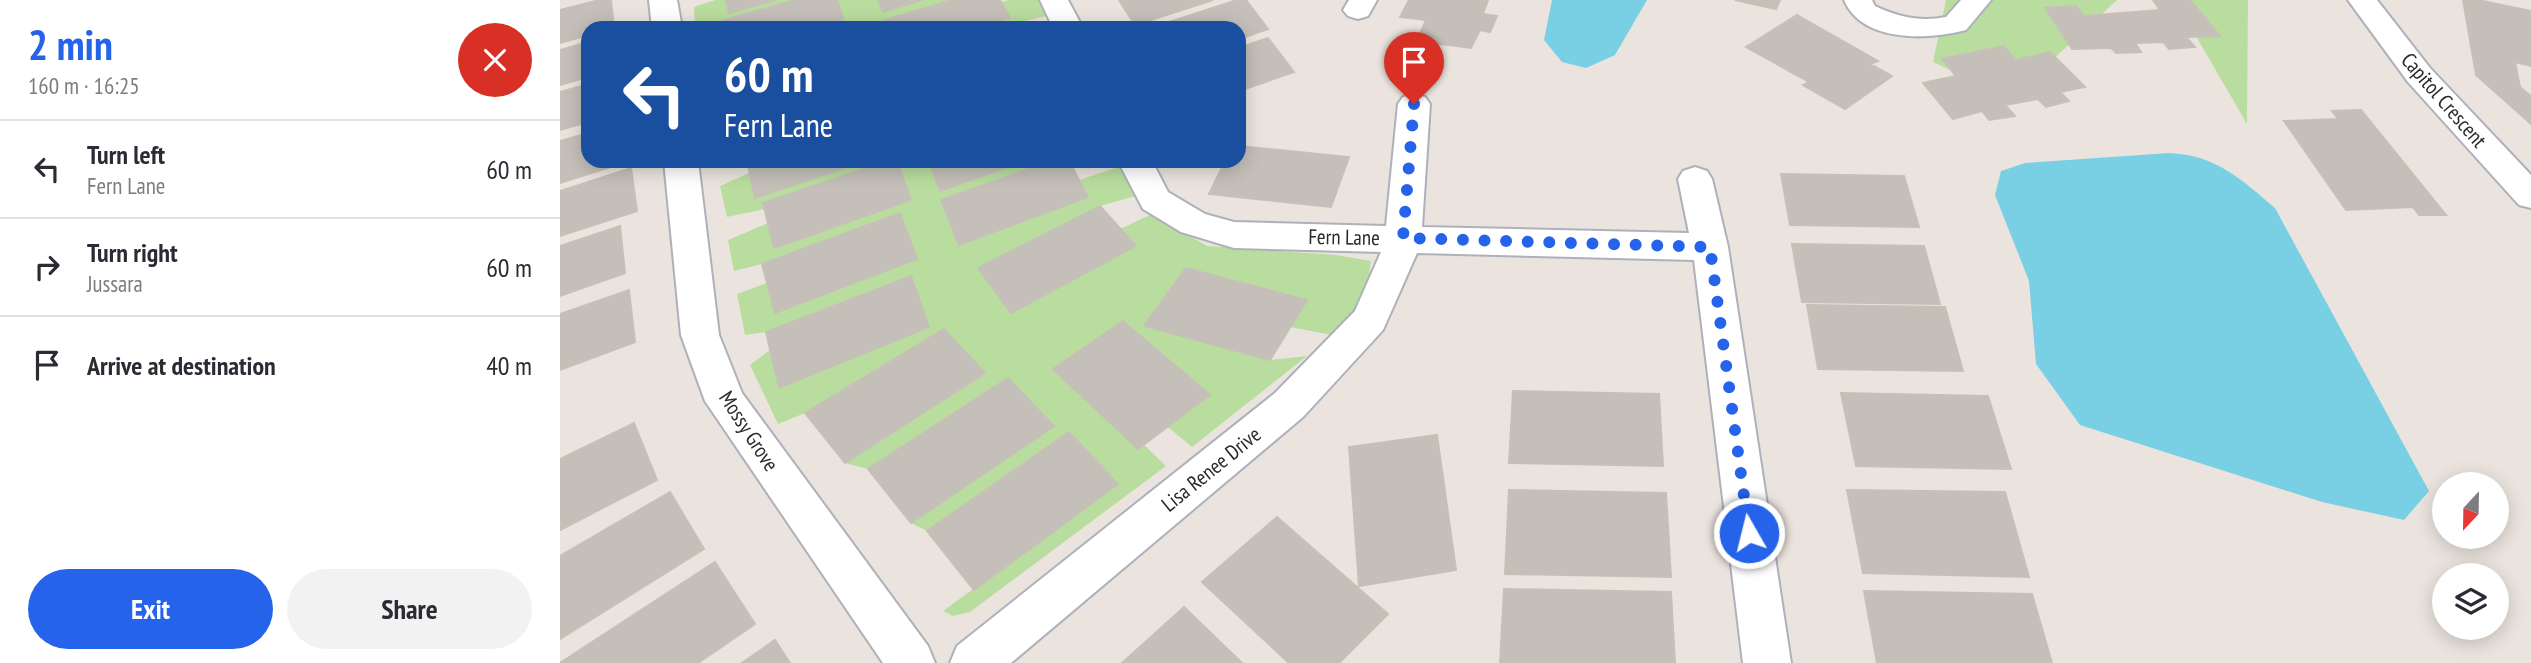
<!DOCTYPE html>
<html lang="en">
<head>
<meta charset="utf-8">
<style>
  body { margin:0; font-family:"PT Sans Narrow",sans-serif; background:#f2f2f3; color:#2b2b33; height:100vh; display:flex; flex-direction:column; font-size:26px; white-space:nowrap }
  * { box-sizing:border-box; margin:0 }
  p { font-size:23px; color:#7c7c81 }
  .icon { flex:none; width:38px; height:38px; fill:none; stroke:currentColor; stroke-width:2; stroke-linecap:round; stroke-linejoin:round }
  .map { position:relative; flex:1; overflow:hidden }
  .panel { display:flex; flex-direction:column; background:#fff; width:560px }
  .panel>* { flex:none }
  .banner { position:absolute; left:21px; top:21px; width:665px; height:147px; border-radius:21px; box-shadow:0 4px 18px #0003; background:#1a4fa0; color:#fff; overflow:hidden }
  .needle { width:46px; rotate:202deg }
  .tools { position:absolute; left:1872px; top:472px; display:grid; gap:14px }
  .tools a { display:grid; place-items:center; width:77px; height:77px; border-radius:50%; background:#fff; box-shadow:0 4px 18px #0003; font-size:35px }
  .pin { position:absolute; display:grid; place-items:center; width:60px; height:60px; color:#fff; margin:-72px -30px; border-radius:50% 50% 50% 0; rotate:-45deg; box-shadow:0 0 7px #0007 }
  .pin .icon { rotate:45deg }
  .me { position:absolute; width:77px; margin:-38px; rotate:352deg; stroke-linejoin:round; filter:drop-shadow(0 0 5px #0008) }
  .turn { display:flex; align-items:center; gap:24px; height:147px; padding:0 28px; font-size:32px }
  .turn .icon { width:91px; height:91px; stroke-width:2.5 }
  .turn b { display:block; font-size:49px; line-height:60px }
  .round { display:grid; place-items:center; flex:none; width:74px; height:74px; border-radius:37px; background:#f2f2f3 }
  .summary { display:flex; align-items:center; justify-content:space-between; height:119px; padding:0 28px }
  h1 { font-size:42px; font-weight:700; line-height:52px; color:#2563eb }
  .cta { display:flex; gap:14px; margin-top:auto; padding:14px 28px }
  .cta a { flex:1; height:80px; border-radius:42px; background:#2563eb; color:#fff; font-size:28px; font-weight:700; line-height:80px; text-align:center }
  .cta a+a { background:#f2f2f3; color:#2b2b33 }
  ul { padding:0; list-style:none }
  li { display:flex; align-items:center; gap:21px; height:98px; padding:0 28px; border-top:2px solid #e1e1e2 }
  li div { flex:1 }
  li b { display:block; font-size:26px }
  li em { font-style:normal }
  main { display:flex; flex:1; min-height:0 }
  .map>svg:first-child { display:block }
  .green { fill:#b9dd9f }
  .water { fill:#79d0e4 }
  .building { fill:#c4bfb9; stroke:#c6c0b7; stroke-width:2 }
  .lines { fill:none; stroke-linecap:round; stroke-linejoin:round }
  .street-casing { stroke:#aeb1ba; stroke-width:4 }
  .street { fill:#fff; fill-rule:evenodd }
  .route { stroke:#2563eb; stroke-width:12; stroke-dasharray:0 21.6 }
  .labels { text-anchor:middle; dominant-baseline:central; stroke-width:6; stroke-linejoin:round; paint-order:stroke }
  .street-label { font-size:21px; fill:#2a2a2a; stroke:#fff }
</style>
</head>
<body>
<main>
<section class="panel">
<div class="summary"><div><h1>2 min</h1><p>160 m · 16:25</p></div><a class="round" style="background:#d93025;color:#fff"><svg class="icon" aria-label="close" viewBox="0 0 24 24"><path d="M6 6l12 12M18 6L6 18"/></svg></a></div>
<ul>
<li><svg class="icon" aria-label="left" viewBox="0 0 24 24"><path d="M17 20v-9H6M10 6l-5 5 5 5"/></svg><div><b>Turn left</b><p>Fern Lane</p></div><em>60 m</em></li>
<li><svg class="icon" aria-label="right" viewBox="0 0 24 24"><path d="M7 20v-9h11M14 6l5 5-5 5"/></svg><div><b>Turn right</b><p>Jussara</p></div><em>60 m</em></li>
<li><svg class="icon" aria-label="arrive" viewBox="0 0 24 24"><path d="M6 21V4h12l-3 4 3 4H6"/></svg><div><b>Arrive at destination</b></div><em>40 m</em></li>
</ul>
<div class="cta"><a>Exit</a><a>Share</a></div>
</section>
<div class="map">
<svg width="1971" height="663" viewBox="0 0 1971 663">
  <rect width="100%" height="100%" fill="#ebe4de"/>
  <path class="green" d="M 155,0 L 235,0 L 159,22 L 159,26 L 135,28 L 134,7 Z
    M 277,0 L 318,0 L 323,11 L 362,0 L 392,0 L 325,20 L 328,28 L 256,28 Z
    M 449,0 L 482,0 L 490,15 L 436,28 L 417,28 L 449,17 L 442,2 Z
    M 1386,0 L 1557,0 L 1462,88 L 1408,78 L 1373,62 Z
    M 1615,0 L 1688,0 L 1687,124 Z
    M 304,161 L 327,161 L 203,203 L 205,209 L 167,217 L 160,186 L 189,173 L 196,197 Z
    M 337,161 L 369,161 L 381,191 L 464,161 L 491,161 L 381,200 L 399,245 L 528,197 L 519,180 L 565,165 L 579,195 L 540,206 L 418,268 L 451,313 L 575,247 L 560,229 L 592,214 L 647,246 L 776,255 L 811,261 L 805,303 L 782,337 L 730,327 L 710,360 L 747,356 L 632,447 L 608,427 L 650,395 L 564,321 L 493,369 L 578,449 L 584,445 L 606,466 L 410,612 L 393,616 L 383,611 L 558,483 L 509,432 L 367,531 L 351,523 L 493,425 L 447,378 L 308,469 L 285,463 L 425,373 L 384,329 L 245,413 L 218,424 L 190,365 L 210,350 L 219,387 L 369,326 L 350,276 L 206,332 L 185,335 L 177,294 L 207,283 L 215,313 L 357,259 L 340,213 L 202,264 L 174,271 L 168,240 L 208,223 L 215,248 L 351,200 Z"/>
  <path class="water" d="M 992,0 L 1087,0 L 1055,55 L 1026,68 L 1002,62 L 984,40 Z
    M 1609,153 C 1656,155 1681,179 1715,208 L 1869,491 L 1844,520 L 1762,502 L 1520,425 L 1476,364 L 1469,281 L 1435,195 L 1441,171 L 1465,163 Z"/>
  <path class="building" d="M 39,0 L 51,0 L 54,28 L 28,28 L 28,35 L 0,43 L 0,10 Z
    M 166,0 L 215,0 L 169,13 Z
    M 235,0 L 277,0 L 284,20 L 256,28 L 160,28 L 158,22 Z
    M 318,0 L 362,0 L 323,12 Z
    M 392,0 L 440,0 L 450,18 L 417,28 L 328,28 L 325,20 Z
    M 559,0 L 653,0 L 575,25 Z
    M 677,0 L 686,0 L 708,29 L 679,39 L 679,28 L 591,28 Z
    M 849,0 L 928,0 L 923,14 L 937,16 L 930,32 L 920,30 L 911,48 L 857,41 L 866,20 L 840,17 Z
    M 1175,0 L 1220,0 L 1216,9 Z
    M 1593,0 L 1630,0 L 1660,36 L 1626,37 L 1635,47 L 1609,49 L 1603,42 L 1575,43 L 1581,52 L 1556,53 L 1551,48 L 1512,49 L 1485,8 L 1516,6 L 1524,16 L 1600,10 Z
    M 1903,0 L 1918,0 L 1971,11 L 1971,66 L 1955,62 L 1960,87 L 1971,96 L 1971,124 L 1916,75 Z
    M 1237,15 L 1318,61 L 1310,64 L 1332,76 L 1285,109 L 1243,85 L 1249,82 L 1186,47 Z
    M 708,38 L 734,72 L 679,91 L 679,48 Z
    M 28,42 L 28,77 L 0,85 L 0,50 Z
    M 1443,46 L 1456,60 L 1490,52 L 1525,87 L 1500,92 L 1509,101 L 1486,107 L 1478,99 L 1445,105 L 1455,116 L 1429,120 L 1422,111 L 1393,119 L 1363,83 L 1396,76 L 1382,59 Z
    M 28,84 L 28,122 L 0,130 L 0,92 Z
    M 1801,110 L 1886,215 L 1859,215 L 1853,207 L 1786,210 L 1724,121 L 1778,119 L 1772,111 Z
    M 28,133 L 28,161 L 59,161 L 60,164 L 0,183 L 0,141 Z
    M 679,146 L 789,157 L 771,207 L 649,194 L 665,161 L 679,161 Z
    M 187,161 L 304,161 L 195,198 Z
    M 327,161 L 337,161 L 351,200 L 214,248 L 203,203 Z
    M 369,161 L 464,161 L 380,191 Z
    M 491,161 L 509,161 L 528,197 L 399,245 L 381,200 Z
    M 71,168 L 77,211 L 0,236 L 0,191 Z
    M 1221,174 L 1344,176 L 1359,227 L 1230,225 Z
    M 540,206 L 576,246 L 451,313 L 418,268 Z
    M 340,213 L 357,259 L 215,313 L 202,264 Z
    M 60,226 L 65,273 L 0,296 L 0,246 Z
    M 1232,244 L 1364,246 L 1380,304 L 1242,302 Z
    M 626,268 L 747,300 L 710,360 L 584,326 Z
    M 351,276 L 369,327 L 219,388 L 206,332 Z
    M 69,290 L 75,342 L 0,370 L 0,314 Z
    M 1247,305 L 1385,307 L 1403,371 L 1258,369 Z
    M 563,321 L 650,395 L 578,449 L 493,369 Z
    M 384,329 L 425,373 L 285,463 L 245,413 Z
    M 448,378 L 494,426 L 351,523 L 308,469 Z
    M 953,391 L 1099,394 L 1103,466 L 949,463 Z
    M 1281,393 L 1428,396 L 1451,469 L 1296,466 Z
    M 74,423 L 97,480 L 0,530 L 0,459 Z
    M 509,432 L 558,484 L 414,590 L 367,531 Z
    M 877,435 L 896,570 L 799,586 L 789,447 Z
    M 949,490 L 1106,493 L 1111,577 L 945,574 Z
    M 1287,490 L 1445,492 L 1469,577 L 1303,573 Z
    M 110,492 L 144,549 L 0,639 L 0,556 Z
    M 717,517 L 828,614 L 779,663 L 729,663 L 642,582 Z
    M 155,562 L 195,624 L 138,663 L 0,663 Z
    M 944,589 L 1111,592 L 1115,663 L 940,663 Z
    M 1304,591 L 1472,594 L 1492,663 L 1317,663 Z
    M 624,607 L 682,663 L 562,663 Z
    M 215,640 L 230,663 L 182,663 Z"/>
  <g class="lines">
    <defs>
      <path id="street" d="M 89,0 L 117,0 L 122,28 L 92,28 Z
        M 480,0 L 508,0 L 523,28 L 493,28 Z
        M 789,0 L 817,0 L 808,16 L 798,19 L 788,16 L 783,10 Z
        M 1284,0 L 1312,0 L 1315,6 C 1339,17 1359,22 1386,17 L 1401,0 L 1431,0 L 1406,30 C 1368,40 1302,43 1284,0 Z
        M 1788,0 L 1817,0 L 1870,68 L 1971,175 L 1971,208 L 1959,205 L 1848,82 Z
        M 854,94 L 865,97 L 870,104 L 862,227 L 1129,233 L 1118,179 L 1123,171 L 1135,167 L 1147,171 L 1152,179 L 1168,247 L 1231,663 L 1183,663 L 1134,260 L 857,253 L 823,330 L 743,417 L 451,663 L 390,663 L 397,646 L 715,393 L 795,311 L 821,252 L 674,248 L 621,232 L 583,209 L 558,161 L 592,161 L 608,192 L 645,214 L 674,222 L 826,226 L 838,104 L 843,97 Z
        M 104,161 L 138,161 L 159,335 L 182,393 L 368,646 L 375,663 L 323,663 L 145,401 L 121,335 Z"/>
    </defs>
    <use href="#street" class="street-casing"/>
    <use href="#street" class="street"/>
  </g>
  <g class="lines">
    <path class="route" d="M 854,104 L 843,238 L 1150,247 L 1189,533"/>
  </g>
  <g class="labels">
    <g class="street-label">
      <text transform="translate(1884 100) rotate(49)">Capitol Crescent</text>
      <text transform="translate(784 237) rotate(1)">Fern Lane</text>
      <text transform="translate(189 431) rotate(57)">Mossy Grove</text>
      <text transform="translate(651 469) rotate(-39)">Lisa Renee Drive</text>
    </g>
  </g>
</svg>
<div class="tools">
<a><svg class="needle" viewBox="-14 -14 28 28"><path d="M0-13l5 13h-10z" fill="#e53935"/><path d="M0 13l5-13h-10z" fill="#7c7c81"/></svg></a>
<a><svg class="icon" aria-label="layers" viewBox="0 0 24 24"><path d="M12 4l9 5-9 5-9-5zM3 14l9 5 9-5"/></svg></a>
</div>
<div class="pin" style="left:854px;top:104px;background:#d93025"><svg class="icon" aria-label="arrive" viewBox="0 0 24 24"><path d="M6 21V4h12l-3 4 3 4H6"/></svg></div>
<svg class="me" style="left:1189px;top:533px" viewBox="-20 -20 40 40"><circle r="17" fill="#2563eb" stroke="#fff" stroke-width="3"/><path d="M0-11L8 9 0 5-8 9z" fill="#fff"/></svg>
<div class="banner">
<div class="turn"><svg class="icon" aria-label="left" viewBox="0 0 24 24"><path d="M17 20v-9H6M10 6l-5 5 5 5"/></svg><div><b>60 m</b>Fern Lane</div></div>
</div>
</div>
</main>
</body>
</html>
